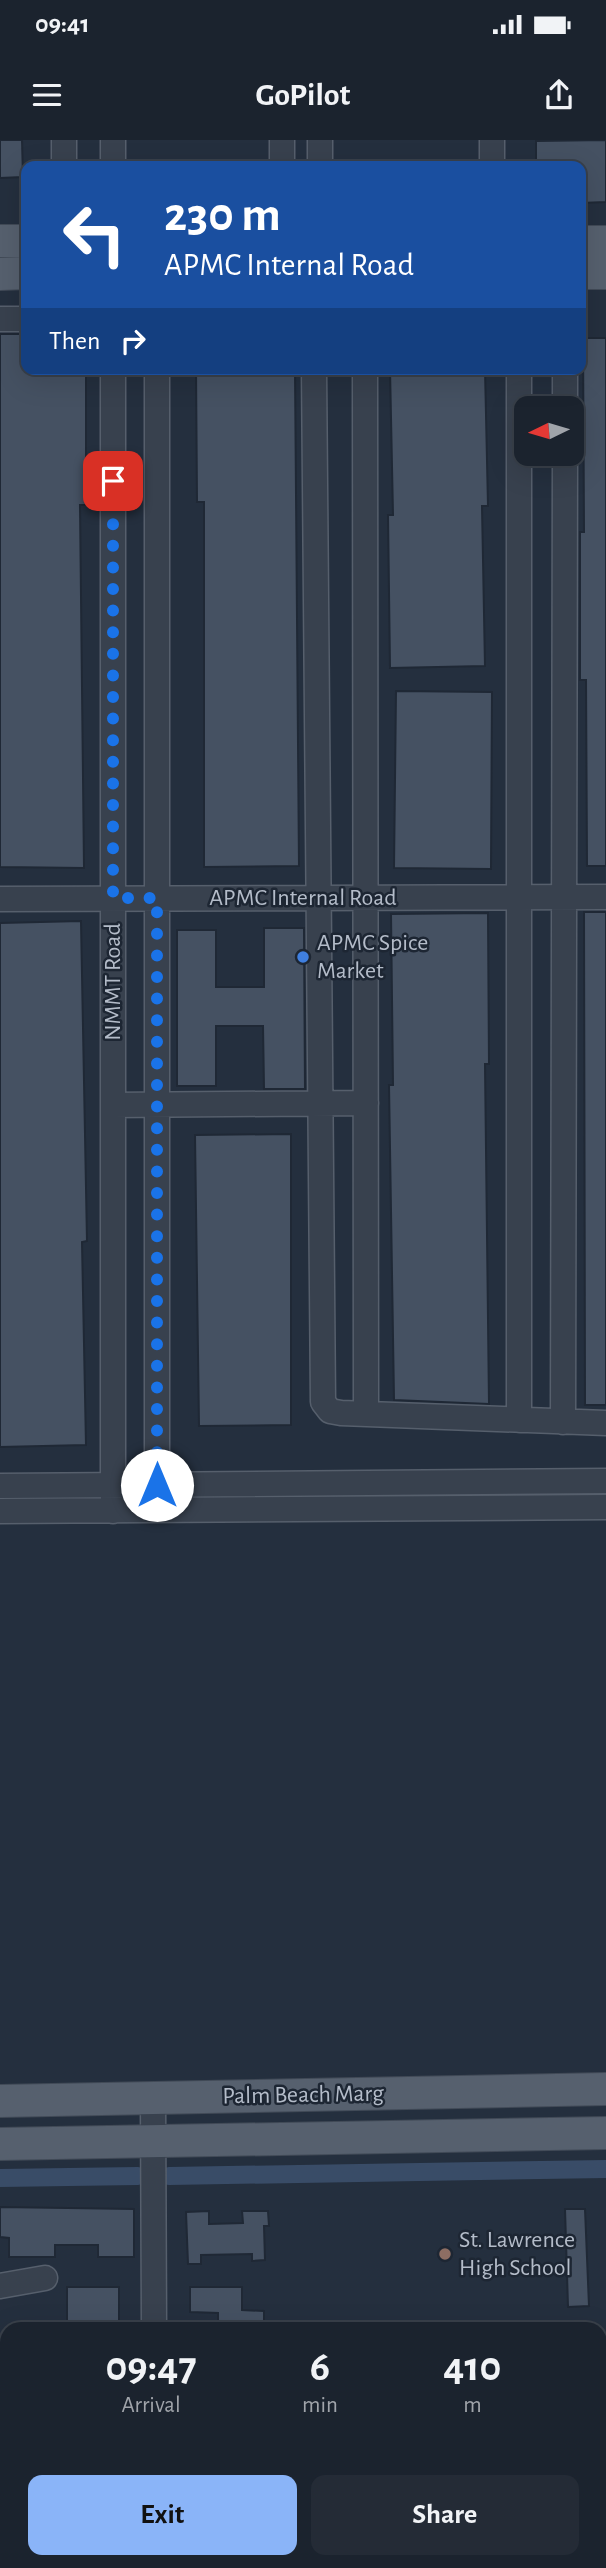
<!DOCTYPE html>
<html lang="en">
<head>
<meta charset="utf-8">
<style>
  body { margin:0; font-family:"Alegreya Sans",sans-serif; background:#242b36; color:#f1f3f6; height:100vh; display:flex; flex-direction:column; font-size:26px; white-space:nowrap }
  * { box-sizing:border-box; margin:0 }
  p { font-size:23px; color:#a0a4aa }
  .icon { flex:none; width:38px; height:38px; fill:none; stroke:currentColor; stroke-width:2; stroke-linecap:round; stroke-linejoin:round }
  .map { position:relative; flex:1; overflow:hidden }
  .drawer { position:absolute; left:0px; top:2182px; width:607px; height:247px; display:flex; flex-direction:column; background:#1b232e; border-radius:21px 21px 0 0; box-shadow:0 7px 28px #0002,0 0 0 2px #39404a }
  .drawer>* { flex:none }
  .top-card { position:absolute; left:21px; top:21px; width:565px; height:214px; border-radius:14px; box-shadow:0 7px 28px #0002,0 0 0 2px #39404a; background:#1a4fa0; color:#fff; overflow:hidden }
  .needle { width:46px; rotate:265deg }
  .tools { position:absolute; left:514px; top:256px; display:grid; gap:14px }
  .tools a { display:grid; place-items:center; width:70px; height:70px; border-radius:14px; background:#1b232e; box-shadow:0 7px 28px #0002,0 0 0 2px #39404a; font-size:35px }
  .pin { position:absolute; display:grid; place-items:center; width:60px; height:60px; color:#fff; margin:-30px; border-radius:14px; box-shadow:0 4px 10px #0006 }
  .me { position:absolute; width:77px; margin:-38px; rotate:0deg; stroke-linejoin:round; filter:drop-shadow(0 0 5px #0008) }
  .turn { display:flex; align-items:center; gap:24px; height:147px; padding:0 28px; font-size:32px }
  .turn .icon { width:91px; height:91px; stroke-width:2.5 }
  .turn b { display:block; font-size:49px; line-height:60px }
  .then { display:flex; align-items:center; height:66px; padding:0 28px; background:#0003; gap:14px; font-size:26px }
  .eta { display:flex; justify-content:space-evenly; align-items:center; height:119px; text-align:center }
  .eta b { font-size:42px; font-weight:700; line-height:49px }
  .cta { display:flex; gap:14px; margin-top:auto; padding:14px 28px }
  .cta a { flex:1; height:80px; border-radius:14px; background:#8ab4f8; color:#111; font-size:28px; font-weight:700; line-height:80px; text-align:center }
  .cta a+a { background:#242b36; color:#f1f3f6 }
  .status { display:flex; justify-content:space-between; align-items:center; height:49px; padding:0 35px; background:#1b232e; direction:ltr }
  .status svg { height:19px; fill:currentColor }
  header { display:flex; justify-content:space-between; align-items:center; height:91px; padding:0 28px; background:#1b232e; font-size:32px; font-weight:700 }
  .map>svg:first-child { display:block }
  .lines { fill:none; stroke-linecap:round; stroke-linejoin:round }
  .canal { stroke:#394c67; stroke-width:18 }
  .building { fill:#455162; stroke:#1f2835; stroke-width:2 }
  .minor-casing { stroke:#565f6c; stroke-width:27 }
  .major-casing { stroke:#414a57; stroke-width:34 }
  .minor { stroke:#38414e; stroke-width:24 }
  .major { stroke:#56606e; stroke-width:32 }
  .route { stroke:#1a73e8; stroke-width:12; stroke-dasharray:0 21.6 }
  .shop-dot { fill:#3f7fe0; stroke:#1d2633; stroke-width:2.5 }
  .education-dot { fill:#8d6e63; stroke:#1d2633; stroke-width:2.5 }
  .labels { text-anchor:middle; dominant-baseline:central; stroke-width:5; stroke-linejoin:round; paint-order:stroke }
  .street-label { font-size:24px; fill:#b4bcc9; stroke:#1d2633 }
  .poi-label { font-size:24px; fill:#b4bcc9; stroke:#1d2633; text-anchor:start }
</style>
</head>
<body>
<div class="status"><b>09:41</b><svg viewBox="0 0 49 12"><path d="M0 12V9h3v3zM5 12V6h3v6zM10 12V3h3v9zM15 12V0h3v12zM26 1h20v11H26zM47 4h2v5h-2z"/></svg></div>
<header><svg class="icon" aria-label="menu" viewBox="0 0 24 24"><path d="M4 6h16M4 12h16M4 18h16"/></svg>GoPilot<svg class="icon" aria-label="share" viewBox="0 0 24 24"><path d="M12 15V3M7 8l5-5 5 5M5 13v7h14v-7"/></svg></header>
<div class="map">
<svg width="606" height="2428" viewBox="0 0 606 2428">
  <rect width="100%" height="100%" fill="#242f3e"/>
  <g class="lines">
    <path class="canal" d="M 169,2036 L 606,2029
      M 0,2038 L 138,2036"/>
  </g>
  <path class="building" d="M 0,0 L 22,0 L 23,37 L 0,38 Z
    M 606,0 L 606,62 L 581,63 L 581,26 L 536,26 L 536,1 Z
    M 0,194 L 26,194 L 26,229 L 86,229 L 86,365 L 80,365 L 84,728 L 0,727 Z
    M 583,198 L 606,198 L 606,726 L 587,726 L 586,540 L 580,540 L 580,392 L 584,392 Z
    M 196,229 L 295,229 L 299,726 L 204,727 L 204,362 L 197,362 Z
    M 390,229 L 485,229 L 488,366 L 482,366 L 485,526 L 390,528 L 388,375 L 393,375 Z
    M 396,551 L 492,552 L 491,729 L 394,728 Z
    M 584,772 L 606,772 L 606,1265 L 585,1265 Z
    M 488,773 L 489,924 L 485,924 L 489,1264 L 394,1260 L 389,945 L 393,945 L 391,774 Z
    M 81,781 L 87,1101 L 82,1102 L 86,1305 L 0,1307 L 0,783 Z
    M 264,788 L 304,788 L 305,949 L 264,949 L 263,886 L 216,886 L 216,946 L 177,946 L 177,790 L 216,790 L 216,847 L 264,847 Z
    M 291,994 L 291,1285 L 199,1286 L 195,995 Z
    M 0,2067 L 134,2069 L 134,2117 L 98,2117 L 98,2105 L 55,2105 L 55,2117 L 9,2117 L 9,2098 L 0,2097 Z
    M 565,2069 L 585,2069 L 589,2166 L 568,2167 Z
    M 209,2071 L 209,2084 L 243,2083 L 242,2071 L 268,2071 L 269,2086 L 264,2086 L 265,2120 L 252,2121 L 252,2114 L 201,2115 L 201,2124 L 188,2124 L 186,2072 Z
    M 67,2147 L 119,2147 L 119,2189 L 67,2189 Z
    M 190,2147 L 242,2147 L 242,2170 L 264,2171 L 264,2189 L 218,2189 L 218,2173 L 190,2172 Z"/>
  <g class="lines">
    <defs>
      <path id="minor" d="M 282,0 L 282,26
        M 320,0 L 320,26
        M 492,0 L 492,26
        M 64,26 L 64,0
        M 113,26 L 113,0
        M 0,179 L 26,179
        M 157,229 L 157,1370
        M 314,229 L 323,1262 L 330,1271 L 341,1273 L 606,1283
        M 365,229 L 366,1274
        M 565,268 L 565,229
        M 0,759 L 606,757
        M 113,965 L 366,963
        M 519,1280 L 519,229
        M 563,1282 L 565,313
        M 0,1346 L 606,1341
        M 0,1371 L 606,1367
        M 113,1371 L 113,229
        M 153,1958 L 154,2189
        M 0,2146 L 45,2138
        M 600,2225 L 606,2225
        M 0,2348 L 7,2348
        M 155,2422 L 155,2428
        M 333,2422 L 333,2428
        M 247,2423 L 247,2428
        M 2,2425 L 2,2428"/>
      <path id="major" d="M 0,101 L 26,101
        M 581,102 L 606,102
        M 581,133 L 606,133
        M 0,134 L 26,133
        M 0,1961 L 606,1949
        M 0,2004 L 606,1993"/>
    </defs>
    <use href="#minor" class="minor-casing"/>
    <use href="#major" class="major-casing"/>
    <use href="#minor" class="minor"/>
    <use href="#major" class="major"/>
  </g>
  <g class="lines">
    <path class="route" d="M 113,341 L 113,758 L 157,758 L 157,1345"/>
  </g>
  <circle class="shop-dot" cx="303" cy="817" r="7"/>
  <circle class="education-dot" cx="445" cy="2114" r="7"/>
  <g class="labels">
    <g class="street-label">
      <text x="303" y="758">APMC Internal Road</text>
      <text transform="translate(113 842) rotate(-90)">NMMT Road</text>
      <text transform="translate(303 1955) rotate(-1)">Palm Beach Marg</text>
    </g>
    <g class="poi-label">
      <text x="317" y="803">APMC Spice<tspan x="317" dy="28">Market</tspan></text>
      <text x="459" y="2100">St. Lawrence<tspan x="459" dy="28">High School</tspan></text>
    </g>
  </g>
</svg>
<div class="tools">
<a><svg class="needle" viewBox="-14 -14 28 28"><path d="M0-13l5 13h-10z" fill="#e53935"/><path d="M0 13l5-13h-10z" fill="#a0a4aa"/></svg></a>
</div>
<div class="pin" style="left:113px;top:341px;background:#d93025"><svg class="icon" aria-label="arrive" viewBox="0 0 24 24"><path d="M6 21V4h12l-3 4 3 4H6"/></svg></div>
<svg class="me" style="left:157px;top:1345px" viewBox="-20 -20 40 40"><circle r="19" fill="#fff"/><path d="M0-13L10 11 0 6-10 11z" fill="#1a73e8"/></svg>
<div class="top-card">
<div class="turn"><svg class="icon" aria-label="left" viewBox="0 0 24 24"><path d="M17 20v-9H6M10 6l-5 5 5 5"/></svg><div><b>230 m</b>APMC Internal Road</div></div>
<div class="then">Then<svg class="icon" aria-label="right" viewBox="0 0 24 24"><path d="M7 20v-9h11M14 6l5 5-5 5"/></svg></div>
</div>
<section class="drawer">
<div class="eta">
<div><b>09:47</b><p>Arrival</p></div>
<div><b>6</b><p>min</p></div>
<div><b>410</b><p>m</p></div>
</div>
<div class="cta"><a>Exit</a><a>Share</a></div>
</section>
</div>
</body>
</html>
